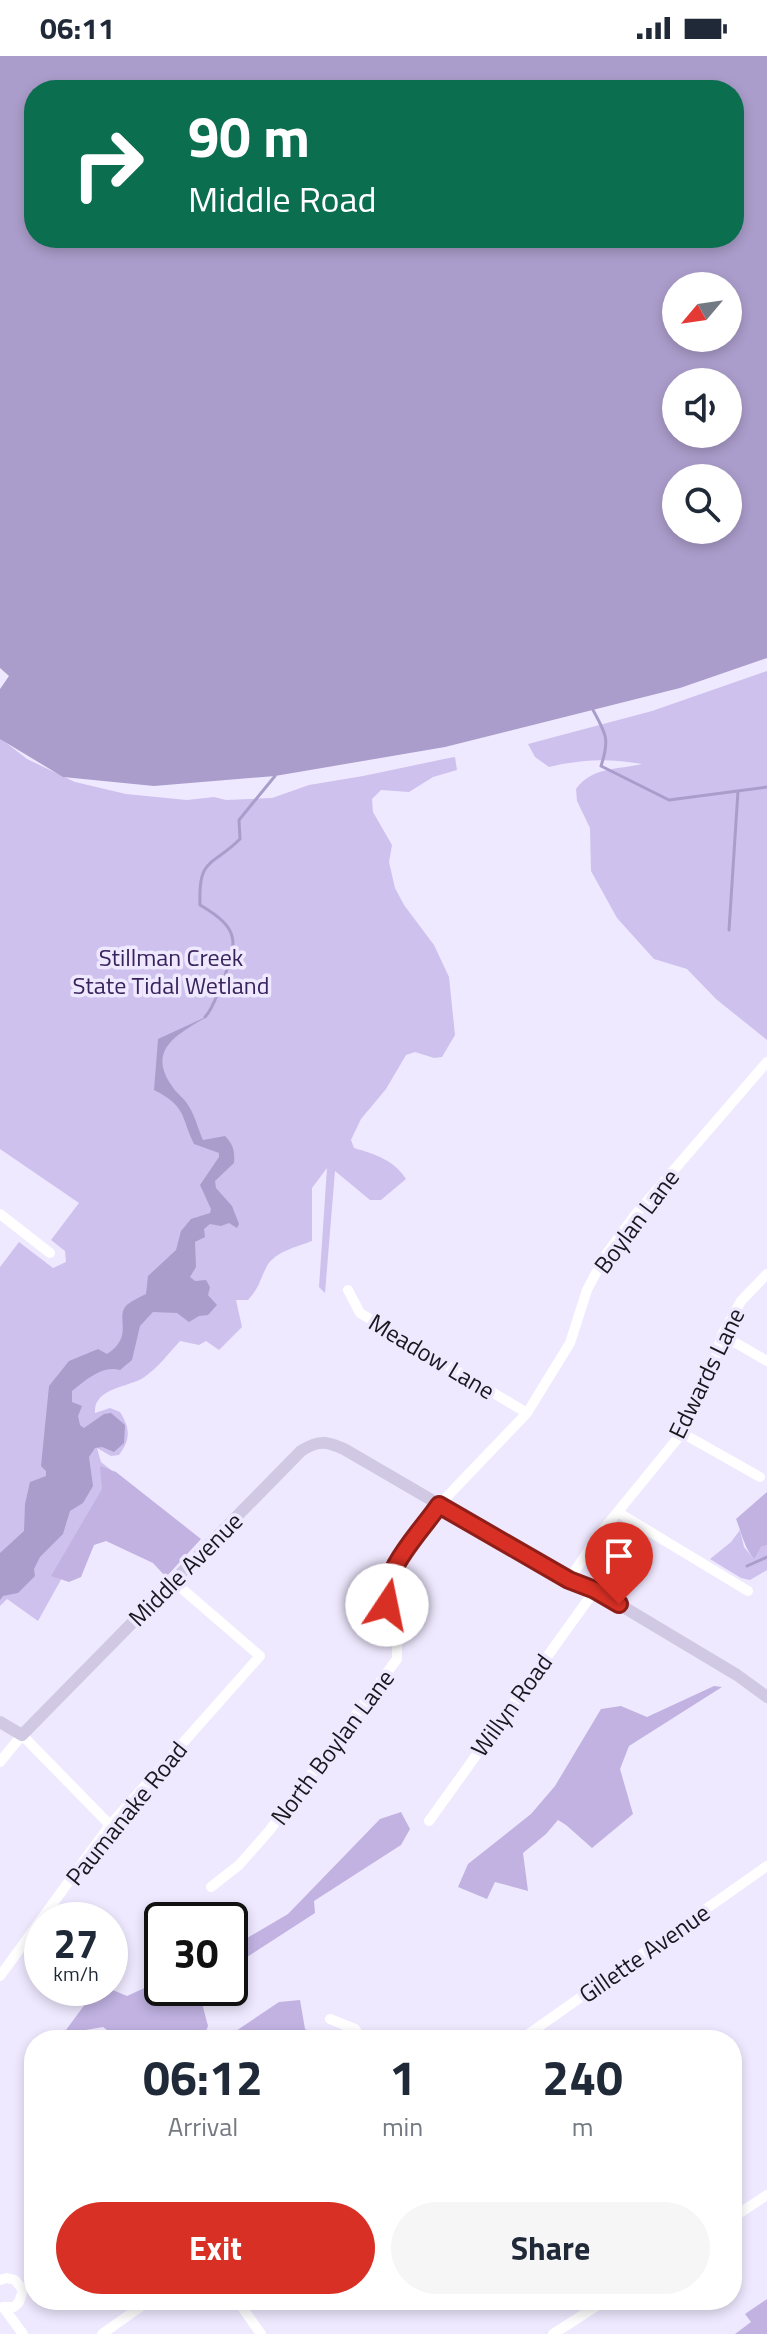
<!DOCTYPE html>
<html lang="en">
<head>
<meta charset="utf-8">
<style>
  body { margin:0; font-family:"Titillium Web",sans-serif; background:#f6f6f7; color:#1f2937; height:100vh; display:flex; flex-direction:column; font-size:30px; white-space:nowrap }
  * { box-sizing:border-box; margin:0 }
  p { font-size:26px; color:#747a83 }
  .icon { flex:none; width:44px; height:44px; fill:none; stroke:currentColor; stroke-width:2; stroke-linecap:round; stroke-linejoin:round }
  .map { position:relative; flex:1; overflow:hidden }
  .drawer { position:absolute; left:24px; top:1974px; width:718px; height:280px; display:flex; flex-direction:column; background:#fff; border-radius:32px; box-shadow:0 4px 12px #0003 }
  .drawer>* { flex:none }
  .banner { position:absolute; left:24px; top:24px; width:720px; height:168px; border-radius:32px; box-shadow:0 4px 12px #0003; background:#0b6e4f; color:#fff; overflow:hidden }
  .needle { width:52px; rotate:241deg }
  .fabs { position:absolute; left:662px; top:216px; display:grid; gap:16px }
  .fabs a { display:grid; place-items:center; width:80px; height:80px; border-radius:50%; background:#fff; box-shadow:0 4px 12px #0003; font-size:40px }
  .speed { position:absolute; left:24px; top:1846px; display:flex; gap:16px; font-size:40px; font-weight:700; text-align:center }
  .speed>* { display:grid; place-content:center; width:104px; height:104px; border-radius:50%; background:#fff; box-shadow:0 4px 12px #0003; line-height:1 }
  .speed small { font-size:20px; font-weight:400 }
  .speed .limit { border:4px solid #111; border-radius:12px; background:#fff; color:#111 }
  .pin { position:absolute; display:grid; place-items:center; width:68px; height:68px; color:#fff; margin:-82px -34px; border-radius:50% 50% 50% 0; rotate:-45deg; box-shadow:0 0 8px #0007 }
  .pin .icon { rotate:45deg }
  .me { position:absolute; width:88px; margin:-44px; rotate:11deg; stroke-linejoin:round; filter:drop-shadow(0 0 6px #0008) }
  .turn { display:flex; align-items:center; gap:28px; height:168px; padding:0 32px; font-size:36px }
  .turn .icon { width:104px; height:104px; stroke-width:2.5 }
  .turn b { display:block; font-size:56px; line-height:68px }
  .eta { display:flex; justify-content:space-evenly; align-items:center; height:136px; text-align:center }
  .eta b { font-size:48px; font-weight:700; line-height:56px }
  .button { display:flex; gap:16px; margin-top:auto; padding:16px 32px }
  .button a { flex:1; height:92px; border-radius:48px; background:#d93025; color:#fff; font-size:32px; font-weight:700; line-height:92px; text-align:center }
  .button a+a { background:#f6f6f7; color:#1f2937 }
  .status { display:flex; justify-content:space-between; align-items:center; height:56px; padding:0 40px; background:#fff; direction:ltr }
  .status svg { height:22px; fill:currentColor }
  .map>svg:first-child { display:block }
  .green { fill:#cec1ee }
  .forest { fill:#c1b2e2 }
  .water { fill:#ab9dcb; fill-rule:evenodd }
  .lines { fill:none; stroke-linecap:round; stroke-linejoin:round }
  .stream { stroke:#ab9dcb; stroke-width:3 }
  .minor { stroke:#fff; stroke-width:10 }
  .major { stroke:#d1c9e3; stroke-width:12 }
  .route-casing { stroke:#8d1f18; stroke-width:20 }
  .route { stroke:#d93025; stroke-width:14 }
  .labels { text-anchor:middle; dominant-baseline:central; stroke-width:7; stroke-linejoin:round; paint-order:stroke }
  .park-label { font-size:24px; fill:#39235c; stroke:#efe9ff }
  .street-label { font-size:24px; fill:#1a181f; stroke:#efe9ff }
</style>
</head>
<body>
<div class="status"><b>06:11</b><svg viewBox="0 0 49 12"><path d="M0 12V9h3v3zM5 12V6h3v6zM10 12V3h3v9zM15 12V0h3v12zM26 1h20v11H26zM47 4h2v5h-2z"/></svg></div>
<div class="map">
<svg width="767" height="2278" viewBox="0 0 767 2278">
  <rect width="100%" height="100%" fill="#efe9ff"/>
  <path class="green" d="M 767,615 L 767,984 L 716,943 L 687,913 L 654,903 L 617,862 L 591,815 L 590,772 L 577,745 L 576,733 C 593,710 618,714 642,708 C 609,702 582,703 549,711 L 535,701 L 528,688 L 652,655 Z
    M 0,682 L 27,703 L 75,726 L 126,738 L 187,744 L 214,741 L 226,744 L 272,742 L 309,729 L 363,720 L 449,702 L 455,701 L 457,714 L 433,721 L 409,736 L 381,734 L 372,743 L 373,756 L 392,789 L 389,806 L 395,832 L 404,849 L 434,889 L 449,921 L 455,979 L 442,1001 L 434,1002 L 415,996 L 406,999 L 386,1033 L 361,1063 L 351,1084 L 354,1092 C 375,1098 394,1104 406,1123 L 381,1144 L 370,1144 L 335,1115 L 325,1237 L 319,1231 L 327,1112 L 312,1132 L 312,1185 C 297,1191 276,1195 267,1210 C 259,1225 261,1229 248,1244 L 236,1244 L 242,1271 L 219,1294 L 206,1285 L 199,1289 L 180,1285 C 169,1297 157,1313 143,1322 C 129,1331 93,1332 95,1357 L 110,1352 L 120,1356 C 130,1372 131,1383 119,1399 L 111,1400 L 97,1392 L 101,1406 L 111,1414 L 88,1475 L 38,1565 L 7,1543 L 0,1550 L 0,1211 L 19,1186 L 53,1212 L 66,1206 L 65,1195 L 51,1184 L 79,1147 L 0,1093 Z
    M 740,1474 L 744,1491 L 753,1502 L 761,1491 L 767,1489 L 767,1514 L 750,1524 L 741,1522 L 710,1503 L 731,1486 Z"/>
  <path class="forest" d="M 100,1410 L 116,1416 L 201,1483 L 166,1521 L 153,1507 L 106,1485 L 94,1489 L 81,1521 L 69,1526 L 51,1520 L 102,1433 Z
    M 767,1436 L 767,1489 L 761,1491 L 754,1503 C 744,1491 742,1478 736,1463 Z
    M 714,1630 L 722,1631 L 629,1690 L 620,1713 L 633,1758 L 592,1792 L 566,1769 L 558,1764 L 546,1778 L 523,1797 L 528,1835 L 495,1826 L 487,1843 L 458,1831 L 468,1808 L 531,1758 L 555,1730 L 601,1653 L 621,1650 L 647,1661 Z
    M 401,1756 L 410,1773 L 401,1789 L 314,1845 L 315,1857 L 230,1912 L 230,1892 L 288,1858 L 380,1763 Z
    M 162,1924 L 162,1932 L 198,1932 L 208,1970 L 203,1983 L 120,1984 L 103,1971 L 63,1978 L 97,1932 L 108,1932 L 127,1940 Z
    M 300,1944 L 305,1973 L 324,1984 L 230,1984 L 230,1979 L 279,1946 Z
    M 767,2243 L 767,2278 L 735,2278 L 751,2266 L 745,2258 Z"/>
  <path class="water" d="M 0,0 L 767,0 L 767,602 L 680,632 L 445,691 L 275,720 L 154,730 L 63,721 L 0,683 L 0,633 L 9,620 L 0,612 ZM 34,34 L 734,34 L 734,182 L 34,182 ZM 676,230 L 728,230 L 728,282 L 676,282 ZM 676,326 L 728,326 L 728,378 L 676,378 ZM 676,422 L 728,422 L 728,474 L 676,474 Z
    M 208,960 C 181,977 145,992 172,1030 C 176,1037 184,1042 188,1049 C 195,1059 198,1073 203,1084 L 225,1080 C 233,1088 235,1095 234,1107 L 215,1125 L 216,1132 L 232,1150 L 239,1168 L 237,1172 L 229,1167 L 221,1170 L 210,1168 L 204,1173 L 205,1181 L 195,1186 L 196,1211 L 190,1221 L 195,1225 L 206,1224 L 210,1231 L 208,1239 L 217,1249 L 208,1259 L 199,1260 L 189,1266 L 177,1257 L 153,1256 L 140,1270 L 132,1304 L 120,1314 C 102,1309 86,1324 72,1335 L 72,1346 L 82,1350 L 78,1360 L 80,1369 L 84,1372 L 104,1358 L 111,1357 L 125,1369 L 124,1387 L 114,1396 L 102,1391 L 95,1392 L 89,1401 L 93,1430 L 83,1447 L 70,1455 L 63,1478 L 40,1501 L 34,1513 L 35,1520 L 18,1537 L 3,1540 L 0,1544 L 0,1497 L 24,1475 L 25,1448 L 30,1426 L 46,1420 L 46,1415 L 41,1410 L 49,1330 L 69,1305 L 98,1293 L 107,1298 C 136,1279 113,1260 128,1248 C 133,1244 140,1241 146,1238 L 148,1220 L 176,1194 L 181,1175 L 191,1163 L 210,1157 L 211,1153 L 200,1129 L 219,1101 L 219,1097 L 194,1088 C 180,1059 187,1051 154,1034 L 158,983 Z"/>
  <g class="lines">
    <path class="stream" d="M 593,654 C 606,678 610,683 601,710 L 669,744 L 767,731
      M 729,874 L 738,735
      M 205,961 C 213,953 217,938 222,927 C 238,886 241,873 200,849 C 198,801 212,811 240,783 L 239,764 L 275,720
      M 747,1510 L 767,1501"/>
    <path class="minor" d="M 0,1158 L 50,1197
      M 348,1234 L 360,1257 L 527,1357
      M 722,1279 L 767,1305
      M 682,1377 L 760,1421
      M 619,1457 L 748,1535
      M 569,1524 L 598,1480 L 682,1377 L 711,1317 L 722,1279 L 741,1245 L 767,1218
      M 0,1706 L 22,1679 L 110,1769
      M 429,1765 L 595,1534 L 637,1469
      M 211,1831 L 239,1809 L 269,1775 L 397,1603 L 397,1587 L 385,1535 L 388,1520 L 439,1449 L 527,1357 L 570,1287 L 587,1234 L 605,1200 L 635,1159 L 767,1006
      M 0,1920 L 110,1769 L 260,1600 L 173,1525
      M 330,1963 L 355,1973 L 362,1984
      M 520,1984 L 767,1810
      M 732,2162 L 767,2139
      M 0,2224 L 7,2222 L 15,2224 L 23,2234 L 19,2246 L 14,2251 L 5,2251
      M 237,2244 L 261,2278
      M 3,2251 L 23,2278
      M 102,2278 L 150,2244
      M 553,2278 L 606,2244"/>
    <path class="major" d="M 0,1666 L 22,1679 L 301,1395 C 318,1384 326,1385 344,1393 L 569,1524 L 595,1534 L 737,1619 L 767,1641"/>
  </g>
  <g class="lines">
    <defs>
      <path id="route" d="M 387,1549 C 381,1514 420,1477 439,1449 L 569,1524 L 595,1534 L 619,1548"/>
    </defs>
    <use href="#route" class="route-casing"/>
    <use href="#route" class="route"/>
  </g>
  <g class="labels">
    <g class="park-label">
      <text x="171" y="901">Stillman Creek<tspan x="171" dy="28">State Tidal Wetland</tspan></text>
    </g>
    <g class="street-label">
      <text transform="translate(636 1165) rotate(-53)">Boylan Lane</text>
      <text transform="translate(432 1300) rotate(31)">Meadow Lane</text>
      <text transform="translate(706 1317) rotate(-64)">Edwards Lane</text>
      <text transform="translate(185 1513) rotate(-45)">Middle Avenue</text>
      <text transform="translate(511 1649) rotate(-54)">Willyn Road</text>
      <text transform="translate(332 1691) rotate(-53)">North Boylan Lane</text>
      <text transform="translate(126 1757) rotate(-51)">Paumanake Road</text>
      <text transform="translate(644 1897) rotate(-35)">Gillette Avenue</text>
    </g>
  </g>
</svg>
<div class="fabs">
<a><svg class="needle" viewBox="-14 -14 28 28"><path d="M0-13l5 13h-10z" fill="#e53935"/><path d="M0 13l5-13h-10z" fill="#747a83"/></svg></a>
<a><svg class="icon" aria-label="sound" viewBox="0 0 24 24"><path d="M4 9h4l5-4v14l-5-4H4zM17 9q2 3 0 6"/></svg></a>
<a><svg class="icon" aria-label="search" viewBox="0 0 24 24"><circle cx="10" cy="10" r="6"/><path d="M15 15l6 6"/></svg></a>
</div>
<div class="speed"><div>27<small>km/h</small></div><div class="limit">30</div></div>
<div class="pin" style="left:619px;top:1548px;background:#d93025"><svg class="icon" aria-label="arrive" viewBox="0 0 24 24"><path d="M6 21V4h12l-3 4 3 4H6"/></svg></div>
<svg class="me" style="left:387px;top:1549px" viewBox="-20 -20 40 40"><circle r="19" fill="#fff"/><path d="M0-13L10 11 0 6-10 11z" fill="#d93025"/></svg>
<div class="banner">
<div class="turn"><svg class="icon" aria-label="right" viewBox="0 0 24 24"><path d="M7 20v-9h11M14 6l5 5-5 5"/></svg><div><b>90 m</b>Middle Road</div></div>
</div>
<section class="drawer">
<div class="eta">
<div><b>06:12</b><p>Arrival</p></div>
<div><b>1</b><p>min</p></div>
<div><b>240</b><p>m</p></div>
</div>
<div class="button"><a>Exit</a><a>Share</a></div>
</section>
</div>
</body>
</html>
